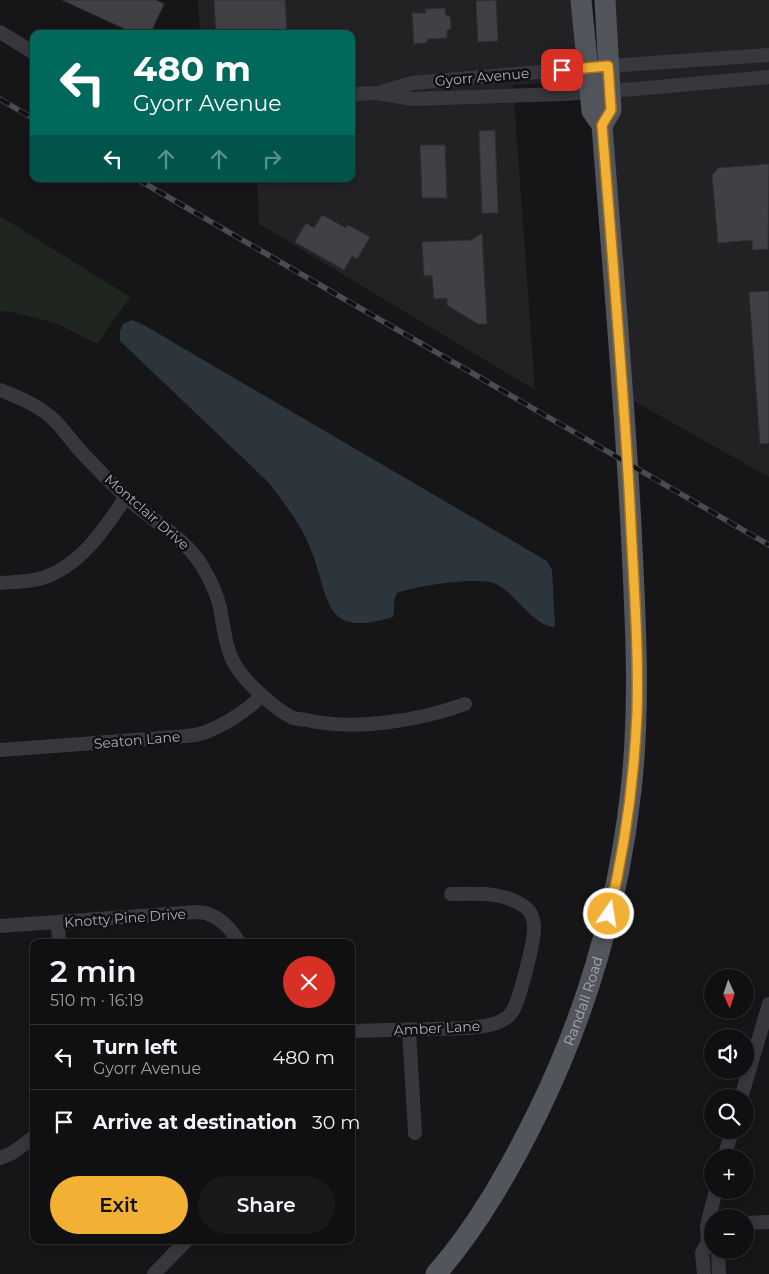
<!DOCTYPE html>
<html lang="en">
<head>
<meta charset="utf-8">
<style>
  body { margin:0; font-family:Montserrat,sans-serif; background:#19191b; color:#f1f3f6; height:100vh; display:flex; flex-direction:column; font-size:19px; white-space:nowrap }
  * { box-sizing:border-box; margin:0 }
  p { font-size:16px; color:#9c9d9f }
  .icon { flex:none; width:28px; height:28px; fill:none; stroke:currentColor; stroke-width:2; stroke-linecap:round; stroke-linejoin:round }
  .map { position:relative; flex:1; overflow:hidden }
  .side { position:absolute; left:30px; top:939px; width:325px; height:305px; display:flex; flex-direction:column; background:#101012; border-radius:10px; box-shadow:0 2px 8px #0003,0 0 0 1px #303032 }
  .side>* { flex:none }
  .hud { position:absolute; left:30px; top:30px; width:325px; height:152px; border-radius:10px; box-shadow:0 2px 8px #0003,0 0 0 1px #303032; background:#00695c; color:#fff; overflow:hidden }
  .needle { width:32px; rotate:177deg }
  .controls { position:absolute; left:704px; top:969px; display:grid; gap:10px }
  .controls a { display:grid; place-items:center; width:50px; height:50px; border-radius:50%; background:#101012; box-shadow:0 2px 8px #0003,0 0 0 1px #303032; font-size:25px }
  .pin { position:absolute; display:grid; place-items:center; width:42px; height:42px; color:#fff; margin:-21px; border-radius:10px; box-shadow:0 2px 8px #0006 }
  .me { position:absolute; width:55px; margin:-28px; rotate:13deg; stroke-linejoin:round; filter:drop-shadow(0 0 4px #0008) }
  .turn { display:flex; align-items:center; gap:18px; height:105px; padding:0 20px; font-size:22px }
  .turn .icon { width:65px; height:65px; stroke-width:2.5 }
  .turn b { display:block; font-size:35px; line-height:42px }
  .lanes { display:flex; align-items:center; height:48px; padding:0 20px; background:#0003; justify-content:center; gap:25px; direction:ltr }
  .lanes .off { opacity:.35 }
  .round { display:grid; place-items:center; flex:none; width:52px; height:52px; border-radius:26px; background:#19191b }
  .headline { display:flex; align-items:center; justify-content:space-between; height:85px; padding:0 20px }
  h1 { font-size:30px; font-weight:600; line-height:38px }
  .primary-button { display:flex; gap:10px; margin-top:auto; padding:10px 20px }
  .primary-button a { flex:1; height:58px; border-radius:30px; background:#f2b134; color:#111; font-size:20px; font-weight:600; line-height:58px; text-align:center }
  .primary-button a+a { background:#19191b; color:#f1f3f6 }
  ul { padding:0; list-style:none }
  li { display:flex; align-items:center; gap:15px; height:65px; padding:0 20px; border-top:1px solid #303032 }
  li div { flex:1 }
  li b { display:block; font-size:19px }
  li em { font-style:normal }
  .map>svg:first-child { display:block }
  .built { fill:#222225 }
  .green { fill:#1e261f }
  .water { fill:#2c353c }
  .building { fill:#404145; stroke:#303034 }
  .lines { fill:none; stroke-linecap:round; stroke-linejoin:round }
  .street { stroke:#37383d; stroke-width:14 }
  .primary { stroke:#53555c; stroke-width:21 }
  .rail-casing { stroke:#4a4c52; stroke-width:5.5 }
  .rail { stroke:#111113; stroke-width:4; stroke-dasharray:11; stroke-linecap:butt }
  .route-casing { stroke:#9d7322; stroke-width:12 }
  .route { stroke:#f2b134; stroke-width:9 }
  .labels { text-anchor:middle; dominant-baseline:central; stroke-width:5; stroke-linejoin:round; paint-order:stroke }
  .street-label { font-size:14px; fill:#a8adb8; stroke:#111113 }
</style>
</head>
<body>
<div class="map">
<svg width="769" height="1274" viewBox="0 0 769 1274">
  <rect width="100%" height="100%" fill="#161618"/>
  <path class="built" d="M 198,0 L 586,0 L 591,80 L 513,85 L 535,390 L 259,224 L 257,179 L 351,179 L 351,34 L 200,34 Z
    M 603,0 L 769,0 L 769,477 L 630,399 Z"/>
  <path class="green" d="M 0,216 L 130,297 L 97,344 L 56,323 L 11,312 L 0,311 Z"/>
  <path class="water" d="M 132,320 L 142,324 L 547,561 L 552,570 L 555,624 L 554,627 C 532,625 515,593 496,584 C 480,576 414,586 397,593 C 393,600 395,609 393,617 C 318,640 331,594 309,545 C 300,523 283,502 269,483 L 120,341 L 120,331 L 123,324 Z"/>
  <path class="building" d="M 62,0 L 156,0 L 164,4 L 150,34 L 123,34 L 125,29 Z
    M 214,0 L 285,0 L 287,34 L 216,34 Z
    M 496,0 L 498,41 L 478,42 L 476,1 Z
    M 445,8 L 446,16 L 450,16 L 451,29 L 447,30 L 447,38 L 427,39 L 427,42 L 424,43 L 414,44 L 412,13 L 426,13 L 425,9 Z
    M 495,130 L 498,213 L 482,213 L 479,131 Z
    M 420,145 L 445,145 L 447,198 L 422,198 Z
    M 769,164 L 768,249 L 753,250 L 752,240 L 718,243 L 712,175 L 718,168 Z
    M 322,215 L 346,228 L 348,225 L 370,237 L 357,259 L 352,256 L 344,270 L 295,242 L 306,223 L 314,228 Z
    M 482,233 L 487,324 L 478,324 L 447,305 L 447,298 L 434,299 L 432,275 L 424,276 L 422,242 L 472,240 Z
    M 769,291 L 769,443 L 760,444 L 749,292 Z"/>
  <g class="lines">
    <path class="street" d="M 0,32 L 34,53
      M 382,92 L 412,83 L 608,66 L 769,55
      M 351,94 L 377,93 L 413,99 L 564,94 L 635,89 L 769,77
      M 0,390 C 18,397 38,405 53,419 C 62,427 69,438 77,447 C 92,464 108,480 125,496 C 150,520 184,536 202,566 C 210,579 217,594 220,608 C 224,627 225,649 236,666 C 246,683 273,707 291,717 C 295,719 301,719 306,720 C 355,731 418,721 465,704
      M 0,583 C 13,582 27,582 39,579 C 79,568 104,530 126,497
      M 0,750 L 175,737 C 184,736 194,736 203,733 C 223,726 247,711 262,695
      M 58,923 L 59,942
      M 0,926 L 196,912 C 199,913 205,912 208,914 C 221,918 232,931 239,942
      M 351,1031 L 470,1028 C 484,1026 503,1025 512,1012 C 519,1002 535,940 534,927 C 534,920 531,911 525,907 C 504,891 476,894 451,894
      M 409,1031 L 415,1133
      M 741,1098 L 769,1004
      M 0,1158 L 12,1153 L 34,1137
      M 724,1158 L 732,1130
      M 745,1223 L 769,1222
      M 716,1250 L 718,1252 L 719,1274
      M 154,1274 L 187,1240
      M 704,1274 L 702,1253 L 708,1242 L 707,1226 L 716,1190"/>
    <g class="primary">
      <path d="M 602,125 L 611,110 L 605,0"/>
      <path id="s1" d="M 436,1274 C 478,1226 510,1169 538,1112 C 587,1012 619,901 631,790 C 641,702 635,614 631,526 C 624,392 612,259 602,125 L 592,111 L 581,0"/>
    </g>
    <defs>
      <path id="rail" d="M 0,99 L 34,119
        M 137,179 L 769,545"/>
    </defs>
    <use href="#rail" class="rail-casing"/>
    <use href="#rail" class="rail"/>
  </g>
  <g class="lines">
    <defs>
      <path id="route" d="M 562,70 L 608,66 L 611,110 L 602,125 C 612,252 623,379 630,506 C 633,575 639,644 637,713 C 634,781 625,848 609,914"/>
    </defs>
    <use href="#route" class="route-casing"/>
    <use href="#route" class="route"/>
  </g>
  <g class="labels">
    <g class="street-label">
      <text transform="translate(482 77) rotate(-5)">Gyorr Avenue</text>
      <text transform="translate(147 512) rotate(41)">Montclair Drive</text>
      <text transform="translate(137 740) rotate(-5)">Seaton Lane</text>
      <text transform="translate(125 918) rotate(-4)">Knotty Pine Drive</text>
      <text stroke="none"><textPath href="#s1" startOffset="312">Randall Road</textPath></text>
      <text transform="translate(437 1028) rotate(-3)">Amber Lane</text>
    </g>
  </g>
</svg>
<div class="controls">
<a><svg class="needle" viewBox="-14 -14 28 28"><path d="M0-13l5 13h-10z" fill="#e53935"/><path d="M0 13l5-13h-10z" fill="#9c9d9f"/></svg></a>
<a><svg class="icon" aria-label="sound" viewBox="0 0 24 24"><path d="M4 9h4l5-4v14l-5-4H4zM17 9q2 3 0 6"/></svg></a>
<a><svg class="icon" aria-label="search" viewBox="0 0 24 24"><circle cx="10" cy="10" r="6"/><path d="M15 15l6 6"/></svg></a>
<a>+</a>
<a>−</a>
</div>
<div class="pin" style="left:562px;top:70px;background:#d93025"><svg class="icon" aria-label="arrive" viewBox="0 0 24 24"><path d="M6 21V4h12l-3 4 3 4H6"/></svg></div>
<svg class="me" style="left:609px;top:914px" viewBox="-20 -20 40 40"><circle r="17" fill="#f2b134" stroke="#fff" stroke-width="3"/><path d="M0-11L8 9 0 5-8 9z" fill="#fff"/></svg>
<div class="hud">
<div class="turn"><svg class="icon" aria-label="left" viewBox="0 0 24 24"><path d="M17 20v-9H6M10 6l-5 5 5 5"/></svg><div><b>480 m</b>Gyorr Avenue</div></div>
<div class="lanes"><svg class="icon" aria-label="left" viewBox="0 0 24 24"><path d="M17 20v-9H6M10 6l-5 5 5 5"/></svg><svg class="icon off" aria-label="ahead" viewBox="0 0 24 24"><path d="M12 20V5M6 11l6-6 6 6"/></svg><svg class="icon off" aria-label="ahead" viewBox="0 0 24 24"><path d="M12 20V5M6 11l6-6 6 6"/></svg><svg class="icon off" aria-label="right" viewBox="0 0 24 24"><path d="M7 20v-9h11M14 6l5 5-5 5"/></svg></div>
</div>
<section class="side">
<div class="headline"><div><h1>2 min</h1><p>510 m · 16:19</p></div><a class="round" style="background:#d93025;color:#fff"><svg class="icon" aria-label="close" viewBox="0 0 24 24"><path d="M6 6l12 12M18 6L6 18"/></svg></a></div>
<ul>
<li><svg class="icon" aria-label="left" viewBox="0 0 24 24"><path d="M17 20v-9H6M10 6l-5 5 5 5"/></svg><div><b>Turn left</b><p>Gyorr Avenue</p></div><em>480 m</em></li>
<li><svg class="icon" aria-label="arrive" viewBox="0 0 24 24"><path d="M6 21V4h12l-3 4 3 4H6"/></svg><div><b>Arrive at destination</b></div><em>30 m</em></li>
</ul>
<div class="primary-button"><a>Exit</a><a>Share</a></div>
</section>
</div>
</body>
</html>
